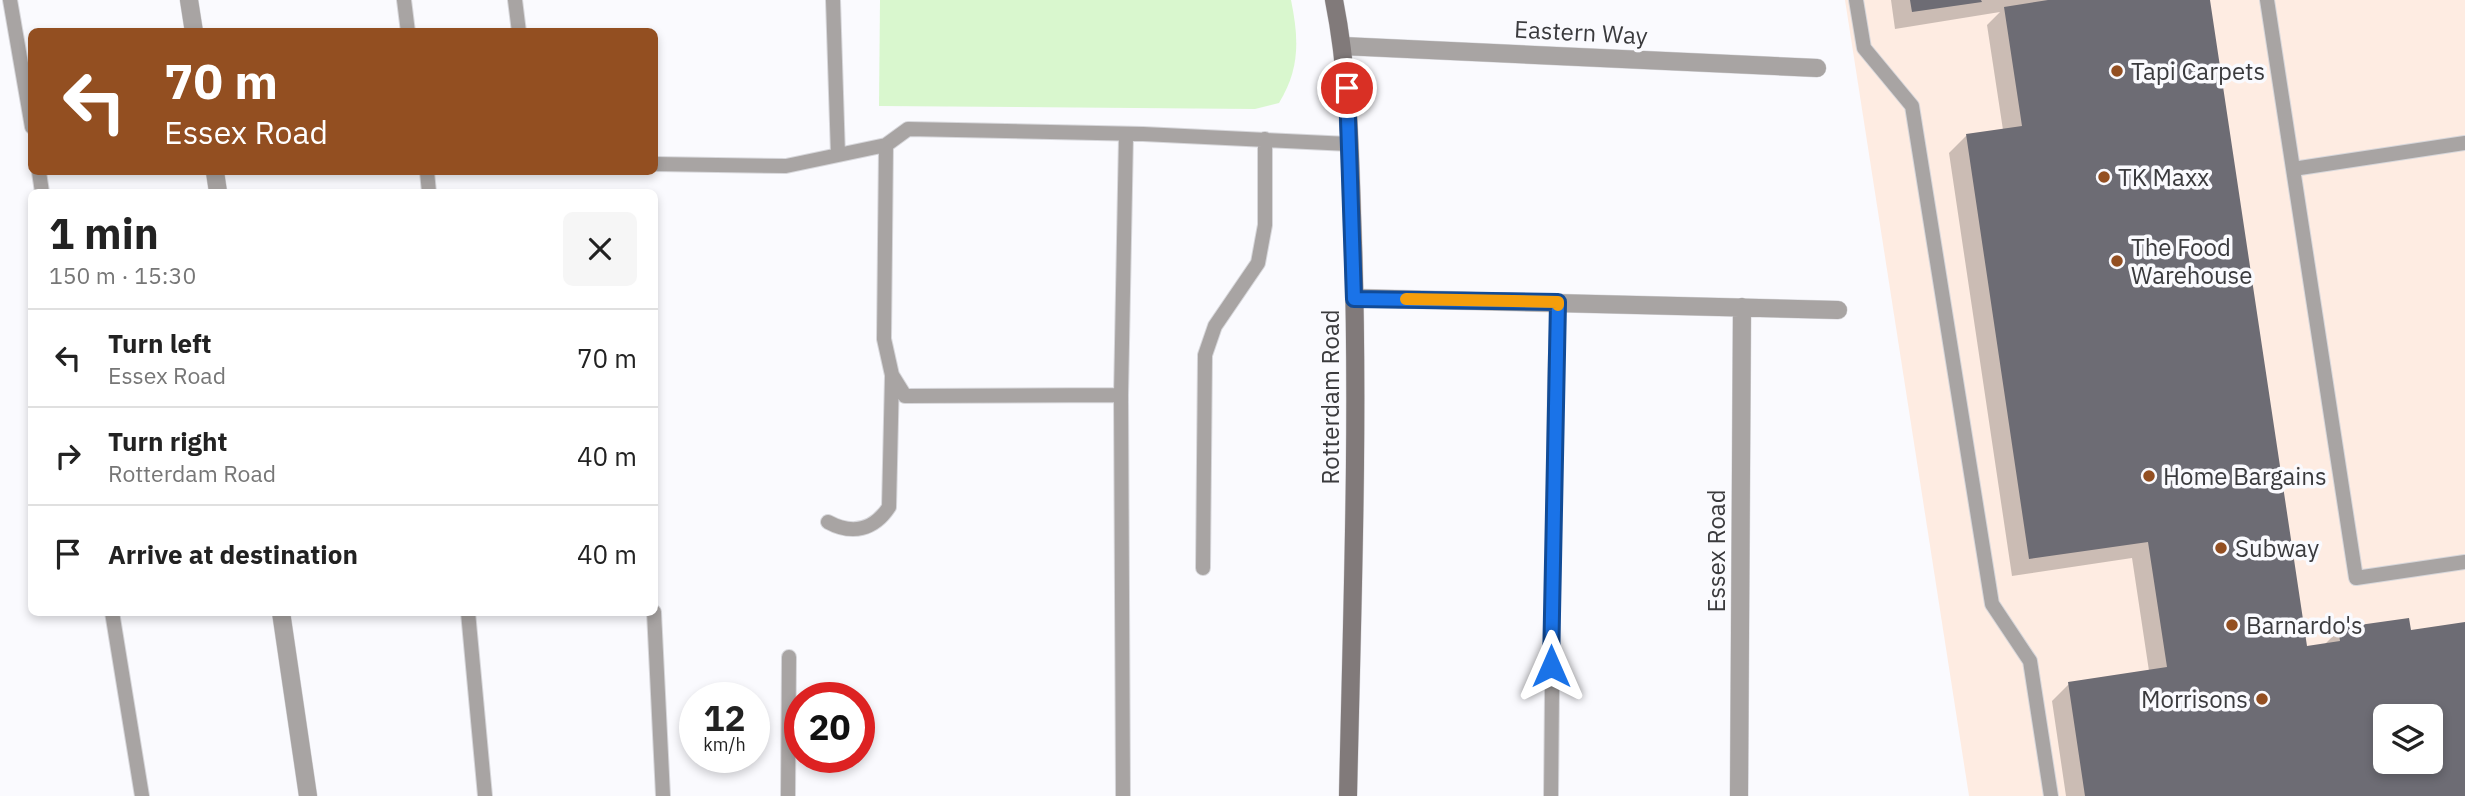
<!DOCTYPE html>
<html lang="en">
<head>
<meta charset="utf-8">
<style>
  body { margin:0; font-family:"IBM Plex Sans",sans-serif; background:#f6f6f6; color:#222; height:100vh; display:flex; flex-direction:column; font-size:26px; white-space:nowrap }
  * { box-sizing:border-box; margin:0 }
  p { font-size:23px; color:#767676 }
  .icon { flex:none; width:38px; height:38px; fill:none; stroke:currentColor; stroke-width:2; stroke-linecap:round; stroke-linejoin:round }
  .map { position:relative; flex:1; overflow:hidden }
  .drawer { position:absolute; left:28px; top:189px; width:630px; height:427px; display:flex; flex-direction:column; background:#fff; border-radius:10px; box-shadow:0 4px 10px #0003 }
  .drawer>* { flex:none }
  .hud { position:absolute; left:28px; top:28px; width:630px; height:147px; border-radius:10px; box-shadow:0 4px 10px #0003; background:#934f21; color:#fff; overflow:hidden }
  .buttons { position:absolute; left:2373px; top:704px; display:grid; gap:14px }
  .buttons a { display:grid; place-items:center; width:70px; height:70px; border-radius:10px; background:#fff; box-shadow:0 4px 10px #0003; font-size:35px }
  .speed { position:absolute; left:679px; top:682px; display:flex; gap:14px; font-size:35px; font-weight:700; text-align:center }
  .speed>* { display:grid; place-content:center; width:91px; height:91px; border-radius:50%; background:#fff; box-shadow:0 4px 10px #0003; line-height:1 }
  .speed small { font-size:18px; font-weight:400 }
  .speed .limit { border:10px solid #d22; background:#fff; color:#111 }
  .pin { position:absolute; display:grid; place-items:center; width:60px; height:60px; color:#fff; margin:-30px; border:4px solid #fff; border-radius:50%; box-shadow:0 2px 7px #0007 }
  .me { position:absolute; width:77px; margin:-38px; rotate:0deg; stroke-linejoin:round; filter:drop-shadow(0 0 5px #0008) }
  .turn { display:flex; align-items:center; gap:24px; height:147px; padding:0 21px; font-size:32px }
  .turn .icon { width:91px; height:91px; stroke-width:2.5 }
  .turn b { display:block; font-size:49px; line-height:60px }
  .round { display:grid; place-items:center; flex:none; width:74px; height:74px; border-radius:10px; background:#f6f6f6 }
  .head { display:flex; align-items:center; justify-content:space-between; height:119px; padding:0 21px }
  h1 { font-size:42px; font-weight:700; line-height:52px }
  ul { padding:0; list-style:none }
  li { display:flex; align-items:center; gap:21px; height:98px; padding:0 21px; border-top:2px solid #e0e0e0 }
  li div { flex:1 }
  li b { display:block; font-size:26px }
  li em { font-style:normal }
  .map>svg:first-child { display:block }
  .commercial { fill:#feece2; fill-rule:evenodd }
  .green { fill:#d9f7ce }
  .shadow { fill:#0003; fill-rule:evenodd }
  .building { fill:#6d6c74; fill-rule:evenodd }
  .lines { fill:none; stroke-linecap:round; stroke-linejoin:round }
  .lane-casing { stroke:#d7d7db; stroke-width:16 }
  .street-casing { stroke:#d7d7db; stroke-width:19 }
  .secondary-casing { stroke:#d7d7db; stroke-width:19 }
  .lane { stroke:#a8a4a3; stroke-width:14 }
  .street { stroke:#a8a4a3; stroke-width:18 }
  .secondary { stroke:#817a7a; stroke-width:18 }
  .route-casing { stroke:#114b97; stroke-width:18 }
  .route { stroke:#1a73e8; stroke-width:12 }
  .slow { stroke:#f59e0b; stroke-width:12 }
  .poi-dot { fill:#934f21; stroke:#fafafe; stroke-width:2.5 }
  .labels { text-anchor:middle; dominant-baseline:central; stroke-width:7; stroke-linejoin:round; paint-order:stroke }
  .street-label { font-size:24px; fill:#3a3a3d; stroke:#fafafe }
  .poi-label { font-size:24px; fill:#3a3a3d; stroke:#fafafe; text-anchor:start }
</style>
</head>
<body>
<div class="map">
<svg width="2465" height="796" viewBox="0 0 2465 796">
  <rect width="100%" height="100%" fill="#fafafe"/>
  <path class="commercial" d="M 1845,0 L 2465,0 L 2465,796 L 1969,796 ZM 2385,716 L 2431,716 L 2431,761 L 2385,761 Z"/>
  <path class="green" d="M 880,0 L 1291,0 C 1299,39 1300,69 1279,103 L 1255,109 L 879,106 Z"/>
  <path class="shadow" d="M 1891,0 L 2208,0 L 2305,648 L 2324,645 L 2339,630 L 2409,632 L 2465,624 L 2465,796 L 2066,796 L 2052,701 L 2069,684 L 2149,671 L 2132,558 L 2012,576 L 1949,153 L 1966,136 L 2003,130 L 1987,25 L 2000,12 L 1895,29 ZM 2385,716 L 2431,716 L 2431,761 L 2385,761 Z"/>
  <path class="building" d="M 1910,0 L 1981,0 L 1982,2 L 1912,12 Z
    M 2048,0 L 2210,0 L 2307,646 L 2340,641 L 2338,628 L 2409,618 L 2411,630 L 2465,622 L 2465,796 L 2085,796 L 2068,682 L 2167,667 L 2148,542 L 2029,559 L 1966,134 L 2022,126 L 2004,7 ZM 2385,716 L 2431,716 L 2431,761 L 2385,761 Z"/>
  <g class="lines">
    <defs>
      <path id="lane" d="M 10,0 L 32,127
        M 404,0 L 408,32
        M 515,0 L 519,32
        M 833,0 L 838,155
        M 1856,0 L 1864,48 L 1912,106 L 1992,604 L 2030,661 L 2051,796
        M 2267,0 L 2356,578 L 2465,562
        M 886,145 L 884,339 L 892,375 L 905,396 L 1121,395 L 1126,136
        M 654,164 L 786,166 L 886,145 L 908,129 L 1143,134 L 1349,144
        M 2293,169 L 2465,143
        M 39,172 L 42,192
        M 427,172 L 429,192
        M 1121,395 L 1123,796
        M 828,522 C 852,535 874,530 889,507 L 892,376
        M 1203,568 L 1205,355 L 1215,326 L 1258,263 L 1265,225 L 1265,139
        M 112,612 L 142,796
        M 468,612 L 485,796
        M 654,612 L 663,796
        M 788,796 L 789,657
        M 1551,796 L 1555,378 L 1558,302"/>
      <path id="street" d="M 189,0 L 194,32
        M 1343,46 L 1817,68
        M 215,172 L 218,192
        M 1355,298 L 1838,310
        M 281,612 L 308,796
        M 1739,796 L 1742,307"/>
      <path id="secondary" d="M 1334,0 C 1350,80 1350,162 1353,243 C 1359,427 1352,612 1348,796"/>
    </defs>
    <use href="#lane" class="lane-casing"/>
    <use href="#street" class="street-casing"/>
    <use href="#secondary" class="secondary-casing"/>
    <use href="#lane" class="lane"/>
    <use href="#street" class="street"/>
    <use href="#secondary" class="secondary"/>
  </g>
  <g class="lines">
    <defs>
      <path id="route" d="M 1347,88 L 1354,299 L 1558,302 L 1551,666"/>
    </defs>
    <use href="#route" class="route-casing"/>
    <use href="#route" class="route"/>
    <path class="slow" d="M 1406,299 L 1558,302 L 1558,305"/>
  </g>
  <g class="poi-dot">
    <circle cx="2117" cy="71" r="7"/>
    <circle cx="2104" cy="177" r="7"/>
    <circle cx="2117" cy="261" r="7"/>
    <circle cx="2149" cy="476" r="7"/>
    <circle cx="2221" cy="548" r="7"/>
    <circle cx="2232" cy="625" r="7"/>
    <circle cx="2262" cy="699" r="7"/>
  </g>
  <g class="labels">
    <g class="street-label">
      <text transform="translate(1581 32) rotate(3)">Eastern Way</text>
      <text transform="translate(1330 397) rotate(-90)">Rotterdam Road</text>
      <text transform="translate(1716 551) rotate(-90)">Essex Road</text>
    </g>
    <g class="poi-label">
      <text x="2131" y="71">Tapi Carpets</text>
      <text x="2118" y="177">TK Maxx</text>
      <text x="2131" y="247">The Food<tspan x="2131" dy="28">Warehouse</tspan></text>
      <text x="2163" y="476">Home Bargains</text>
      <text x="2235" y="548">Subway</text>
      <text x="2246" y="625">Barnardo's</text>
      <text x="2248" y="699" text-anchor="end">Morrisons</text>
    </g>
  </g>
</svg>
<div class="buttons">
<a><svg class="icon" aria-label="layers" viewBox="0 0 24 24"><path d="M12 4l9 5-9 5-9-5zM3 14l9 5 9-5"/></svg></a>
</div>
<div class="speed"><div>12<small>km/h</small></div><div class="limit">20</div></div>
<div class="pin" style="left:1347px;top:88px;background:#d93025"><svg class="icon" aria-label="arrive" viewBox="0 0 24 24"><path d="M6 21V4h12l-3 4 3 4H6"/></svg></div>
<svg class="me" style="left:1551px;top:666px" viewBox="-20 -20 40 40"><path d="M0-17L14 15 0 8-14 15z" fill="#1a73e8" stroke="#fff" stroke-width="4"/></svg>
<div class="hud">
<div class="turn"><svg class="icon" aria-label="left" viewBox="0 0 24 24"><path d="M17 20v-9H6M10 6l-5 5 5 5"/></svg><div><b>70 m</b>Essex Road</div></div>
</div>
<section class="drawer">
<div class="head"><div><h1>1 min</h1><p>150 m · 15:30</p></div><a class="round"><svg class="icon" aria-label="close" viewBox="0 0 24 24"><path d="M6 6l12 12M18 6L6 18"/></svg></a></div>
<ul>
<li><svg class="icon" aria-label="left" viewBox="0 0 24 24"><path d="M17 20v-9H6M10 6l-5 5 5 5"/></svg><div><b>Turn left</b><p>Essex Road</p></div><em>70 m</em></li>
<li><svg class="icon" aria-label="right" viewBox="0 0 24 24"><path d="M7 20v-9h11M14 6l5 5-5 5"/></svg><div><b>Turn right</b><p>Rotterdam Road</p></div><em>40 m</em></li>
<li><svg class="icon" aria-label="arrive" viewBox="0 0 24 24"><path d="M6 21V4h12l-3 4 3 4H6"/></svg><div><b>Arrive at destination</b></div><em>40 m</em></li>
</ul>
</section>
</div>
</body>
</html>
